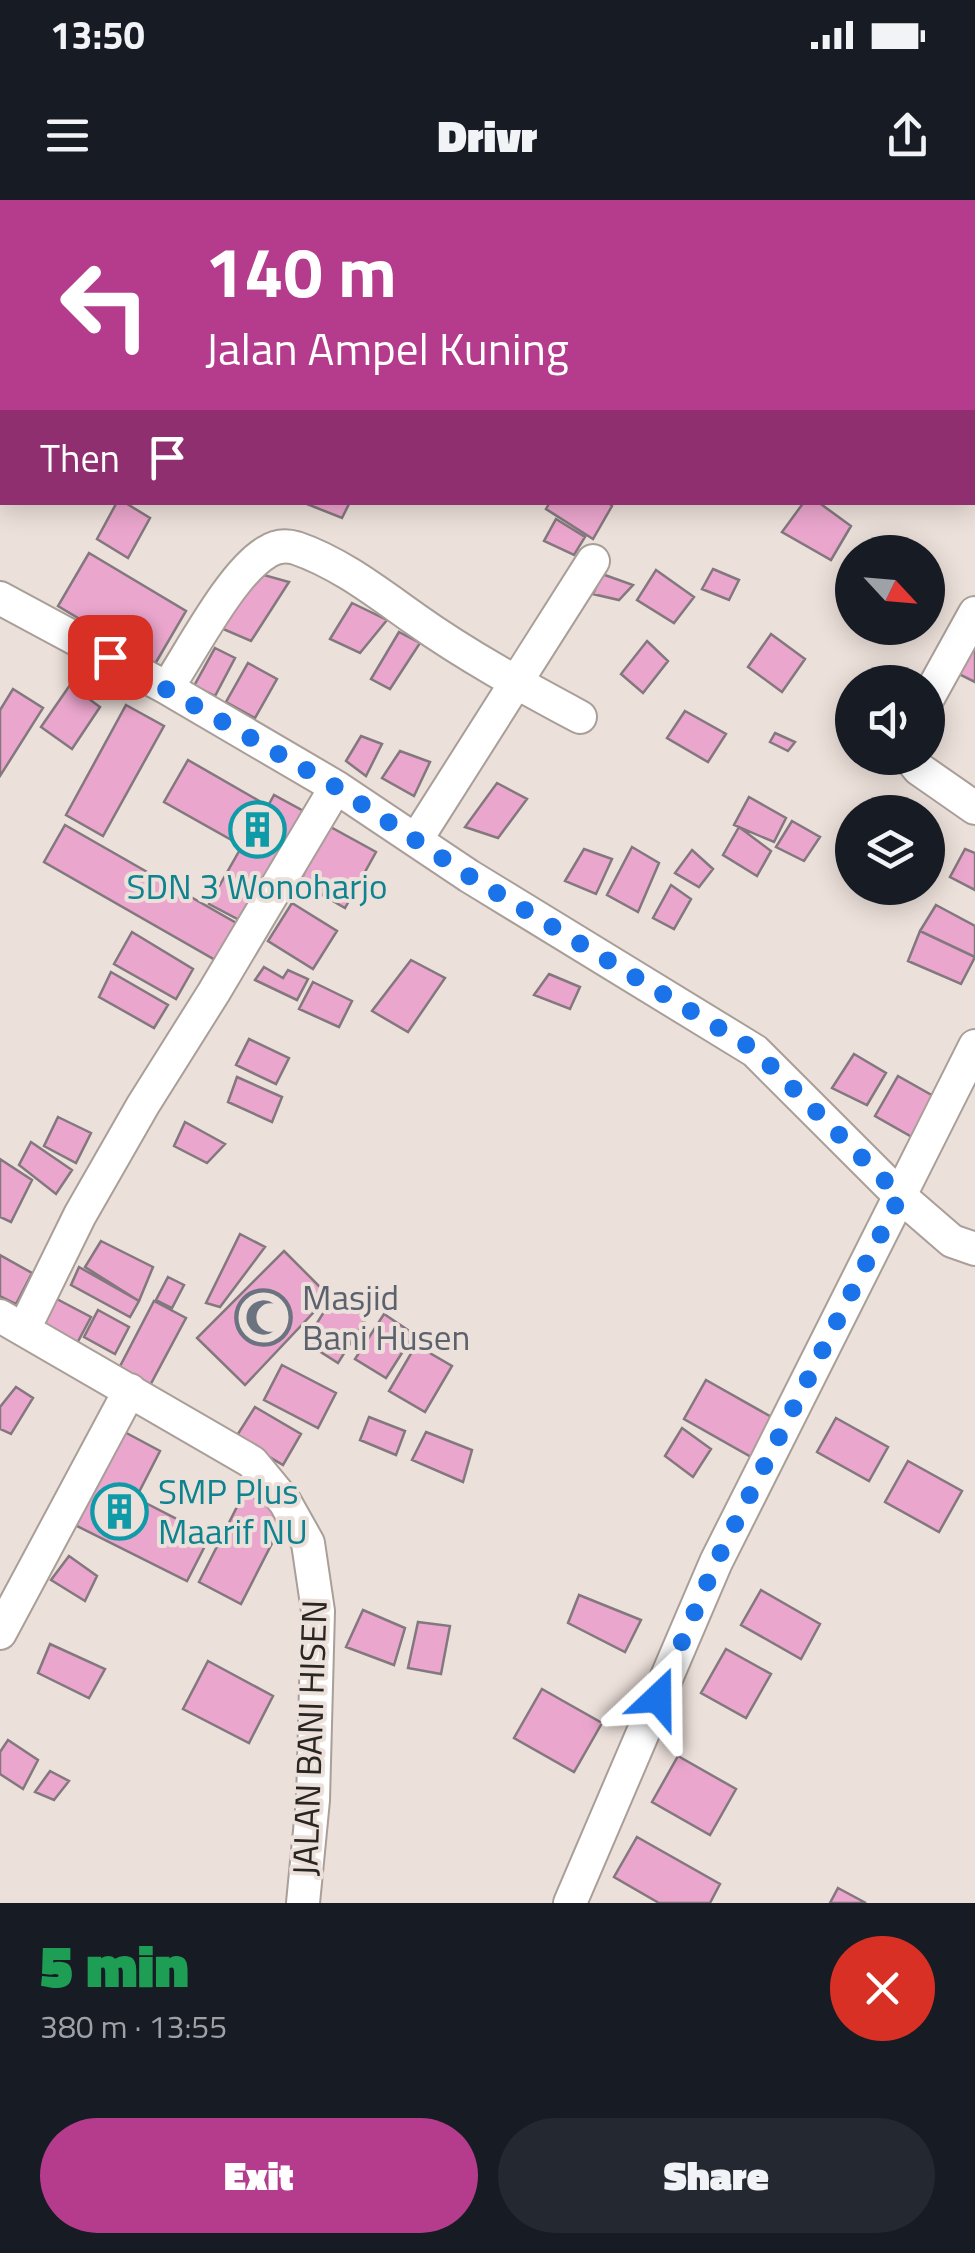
<!DOCTYPE html>
<html lang="en">
<head>
<meta charset="utf-8">
<style>
  body { margin:0; font-family:"Titillium Web",sans-serif; background:#242831; color:#f1f3f6; height:100vh; display:flex; flex-direction:column; font-size:38px; white-space:nowrap }
  * { box-sizing:border-box; margin:0 }
  p { font-size:32px; color:#9ea1a6 }
  .icon { flex:none; width:55px; height:55px; fill:none; stroke:currentColor; stroke-width:2; stroke-linecap:round; stroke-linejoin:round }
  .map { position:relative; height:1703px; overflow:hidden }
  .details { display:flex; flex-direction:column; background:#171b24; flex:1 }
  .details>* { flex:none }
  .top-card { position:absolute; left:0px; top:0px; width:975px; height:305px; box-shadow:0 5px 25px #0003; background:#b53b8d; color:#fff; overflow:hidden }
  .needle { width:65px; rotate:116deg }
  .fabs { position:absolute; left:835px; top:335px; display:grid; gap:20px }
  .fabs a { display:grid; place-items:center; width:110px; height:110px; border-radius:50%; background:#171b24; box-shadow:0 5px 25px #0003; font-size:50px }
  .pin { position:absolute; display:grid; place-items:center; width:85px; height:85px; color:#fff; margin:-42px; border-radius:20px; box-shadow:0 5px 15px #0006 }
  .me { position:absolute; width:110px; margin:-55px; rotate:23deg; stroke-linejoin:round; filter:drop-shadow(0 0 8px #0008) }
  .turn { display:flex; align-items:center; gap:35px; height:210px; padding:0 40px; font-size:45px }
  .turn .icon { width:130px; height:130px; stroke-width:2.5 }
  .turn b { display:block; font-size:70px; line-height:85px }
  .then { display:flex; align-items:center; height:95px; padding:0 40px; background:#0003; gap:20px; font-size:38px }
  .round { display:grid; place-items:center; flex:none; width:105px; height:105px; border-radius:52px; background:#242831 }
  .summary { display:flex; align-items:center; justify-content:space-between; height:170px; padding:0 40px }
  h1 { font-size:60px; font-weight:800; line-height:75px; color:#1e9e55 }
  .button { display:flex; gap:20px; margin-top:auto; padding:20px 40px }
  .button a { flex:1; height:115px; border-radius:60px; background:#b53b8d; color:#fff; font-size:40px; font-weight:800; line-height:115px; text-align:center }
  .button a+a { background:#242831; color:#f1f3f6 }
  .status { display:flex; justify-content:space-between; align-items:center; height:70px; padding:0 50px; background:#171b24; direction:ltr }
  .status svg { height:28px; fill:currentColor }
  header { display:flex; justify-content:space-between; align-items:center; height:130px; padding:0 40px; background:#171b24; font-size:45px; font-weight:800 }
  .map>svg:first-child { display:block }
  .building { fill:#eba6cd; stroke:#82787d; stroke-width:2.5 }
  .lines { fill:none; stroke-linecap:round; stroke-linejoin:round }
  .minor-casing { stroke:#a99e98; stroke-width:36 }
  .path { stroke:#918984; stroke-width:5; stroke-dasharray:5 5; stroke-linecap:butt }
  .minor { stroke:#fff; stroke-width:32 }
  .route { stroke:#1a73e8; stroke-width:18; stroke-dasharray:0 32.4 }
  .labels { text-anchor:middle; dominant-baseline:central; stroke-width:8; stroke-linejoin:round; paint-order:stroke }
  .culture-label { font-size:35px; fill:#0d838f; stroke:#ece0da }
  .worship-label { font-size:35px; fill:#5b616d; stroke:#ece0da; text-anchor:start }
  .street-label { font-size:35px; fill:#292522; stroke:#ece0da }
</style>
</head>
<body>
<div class="status"><b>13:50</b><svg viewBox="0 0 49 12"><path d="M0 12V9h3v3zM5 12V6h3v6zM10 12V3h3v9zM15 12V0h3v12zM26 1h20v11H26zM47 4h2v5h-2z"/></svg></div>
<header><svg class="icon" aria-label="menu" viewBox="0 0 24 24"><path d="M4 6h16M4 12h16M4 18h16"/></svg>Drivr<svg class="icon" aria-label="share" viewBox="0 0 24 24"><path d="M12 15V3M7 8l5-5 5 5M5 13v7h14v-7"/></svg></header>
<div class="map">
<svg width="975" height="1703" viewBox="0 0 975 1703">
  <rect width="100%" height="100%" fill="#ece0da"/>
  <path class="building" d="M 117,302 L 124,302 L 150,318 L 128,358 L 97,339 Z
    M 302,302 L 350,302 L 342,318 Z
    M 550,302 L 608,302 L 612,306 L 593,339 L 546,309 Z
    M 804,302 L 818,302 L 851,326 L 831,360 L 782,332 Z
    M 556,319 L 585,337 L 574,355 L 544,341 Z
    M 89,353 L 186,411 L 155,464 L 58,406 Z
    M 713,369 L 739,380 L 729,400 L 702,389 Z
    M 656,370 L 694,397 L 674,423 L 637,400 Z
    M 253,372 L 289,382 L 251,441 L 216,426 Z
    M 602,374 L 633,385 L 619,400 L 593,394 Z
    M 352,403 L 387,420 L 360,453 L 330,439 Z
    M 399,432 L 420,443 L 390,489 L 371,479 Z
    M 771,434 L 805,459 L 782,492 L 748,467 Z
    M 647,441 L 668,461 L 643,493 L 621,474 Z
    M 975,443 L 975,482 L 957,473 Z
    M 215,448 L 235,458 L 215,496 L 194,486 Z
    M 248,463 L 277,479 L 255,518 L 226,502 Z
    M 70,485 L 100,507 L 72,549 L 41,527 Z
    M 13,489 L 43,508 L 0,576 L 0,510 Z
    M 126,505 L 164,526 L 103,636 L 66,615 Z
    M 685,511 L 726,534 L 708,562 L 667,538 Z
    M 775,533 L 795,542 L 788,551 L 770,542 Z
    M 361,536 L 382,544 L 366,576 L 346,561 Z
    M 400,551 L 430,562 L 414,596 L 382,578 Z
    M 188,560 L 268,606 L 274,595 L 309,614 L 247,724 L 209,704 L 242,646 L 164,602 Z
    M 497,583 L 527,599 L 498,638 L 465,627 Z
    M 749,597 L 786,618 L 774,642 L 734,625 Z
    M 792,621 L 820,637 L 804,661 L 776,647 Z
    M 65,625 L 245,728 L 224,765 L 44,662 Z
    M 327,625 L 376,652 L 345,708 L 300,682 Z
    M 739,627 L 771,651 L 757,676 L 723,655 Z
    M 632,647 L 659,663 L 638,712 L 607,695 Z
    M 584,649 L 612,659 L 596,694 L 565,681 Z
    M 965,649 L 975,653 L 975,690 L 950,677 Z
    M 692,650 L 713,669 L 699,687 L 675,673 Z
    M 671,685 L 691,699 L 674,729 L 653,718 Z
    M 292,703 L 337,731 L 313,769 L 268,741 Z
    M 936,705 L 975,726 L 975,757 L 920,731 Z
    M 920,731 L 975,757 L 961,784 L 908,761 Z
    M 132,732 L 193,769 L 176,799 L 114,764 Z
    M 411,760 L 445,778 L 408,832 L 372,811 Z
    M 264,767 L 283,778 L 288,770 L 308,779 L 297,800 L 255,780 Z
    M 111,772 L 168,805 L 154,828 L 99,797 Z
    M 549,774 L 580,787 L 570,809 L 534,795 Z
    M 313,782 L 352,801 L 339,827 L 299,809 Z
    M 249,839 L 289,858 L 276,884 L 236,865 Z
    M 854,854 L 886,873 L 867,905 L 832,888 Z
    M 898,876 L 935,897 L 912,937 L 875,916 Z
    M 237,877 L 282,897 L 272,922 L 228,902 Z
    M 58,917 L 91,933 L 76,963 L 44,946 Z
    M 185,922 L 225,944 L 207,963 L 174,946 Z
    M 31,942 L 72,970 L 56,994 L 19,965 Z
    M 0,959 L 32,980 L 11,1022 L 0,1017 Z
    M 240,1034 L 265,1047 L 220,1107 L 206,1103 Z
    M 101,1041 L 153,1067 L 139,1101 L 85,1067 Z
    M 284,1051 L 329,1096 L 245,1185 L 197,1138 Z
    M 0,1055 L 32,1073 L 16,1104 L 0,1096 Z
    M 79,1067 L 139,1101 L 130,1117 L 71,1085 Z
    M 168,1077 L 184,1085 L 172,1108 L 156,1100 Z
    M 334,1096 L 367,1117 L 338,1163 L 305,1142 Z
    M 53,1097 L 91,1117 L 75,1147 L 37,1128 Z
    M 154,1101 L 186,1118 L 147,1191 L 116,1174 Z
    M 98,1110 L 129,1127 L 115,1154 L 84,1137 Z
    M 384,1114 L 414,1134 L 386,1178 L 355,1159 Z
    M 416,1145 L 452,1166 L 425,1212 L 389,1191 Z
    M 282,1165 L 336,1193 L 318,1228 L 264,1200 Z
    M 706,1180 L 775,1219 L 753,1258 L 684,1219 Z
    M 16,1187 L 33,1198 L 11,1234 L 0,1229 L 0,1207 Z
    M 255,1207 L 301,1234 L 283,1265 L 236,1237 Z
    M 369,1217 L 405,1231 L 396,1255 L 360,1240 Z
    M 836,1218 L 888,1247 L 869,1281 L 817,1252 Z
    M 682,1228 L 711,1249 L 693,1277 L 665,1256 Z
    M 119,1229 L 160,1251 L 136,1298 L 210,1336 L 187,1381 L 71,1323 Z
    M 426,1232 L 472,1250 L 463,1282 L 412,1260 Z
    M 908,1261 L 962,1291 L 939,1332 L 885,1302 Z
    M 244,1293 L 287,1314 L 241,1404 L 199,1382 Z
    M 69,1356 L 97,1376 L 85,1401 L 51,1380 Z
    M 761,1390 L 820,1424 L 801,1459 L 741,1425 Z
    M 579,1395 L 641,1420 L 625,1452 L 568,1423 Z
    M 363,1410 L 405,1428 L 394,1465 L 346,1447 Z
    M 418,1422 L 450,1426 L 441,1474 L 408,1468 Z
    M 50,1444 L 105,1469 L 89,1498 L 38,1473 Z
    M 726,1449 L 771,1474 L 746,1518 L 701,1493 Z
    M 208,1461 L 273,1496 L 249,1543 L 183,1509 Z
    M 542,1489 L 602,1523 L 574,1572 L 514,1538 Z
    M 8,1540 L 38,1560 L 23,1589 L 0,1574 L 0,1552 Z
    M 678,1556 L 736,1589 L 710,1635 L 652,1602 Z
    M 50,1571 L 69,1581 L 54,1600 L 35,1592 Z
    M 637,1637 L 720,1684 L 710,1703 L 659,1703 L 614,1677 Z
    M 838,1688 L 866,1703 L 830,1703 Z"/>
  <g class="lines">
    <defs>
      <path id="minor" d="M 0,398 L 167,488 L 336,587 L 469,676 L 755,851 L 900,996 L 952,1041 L 975,1049
        M 167,488 C 191,452 232,372 267,352 C 276,346 286,345 296,348 C 340,363 378,393 415,419 C 467,456 524,487 580,517
        M 928,498 L 975,413
        M 910,558 L 919,569 L 975,608
        M 416,640 L 593,361
        M 0,1116 L 252,1262 L 285,1302 L 308,1343 L 318,1411 L 313,1600 L 303,1703
        M 24,1129 L 80,1015 L 143,905 L 214,792 L 336,587
        M 0,1433 L 130,1190
        M 570,1703 L 716,1362 L 975,846"/>
    </defs>
    <use href="#minor" class="minor-casing"/>
    <path class="path" d="M 579,0 L 584,2
      M 972,198 L 975,200"/>
    <use href="#minor" class="minor"/>
  </g>
  <g class="lines">
    <path class="route" d="M 110,457 L 336,587 L 469,676 L 755,850 L 900,996 L 716,1362 L 658,1498"/>
  </g>
  <defs>
    <symbol id="building-ring" viewBox="-11 -11 22 22"><circle r="9.5" fill="#ece0da" stroke="#0f9aa8" stroke-width="1.5"/><path d="M-4-6H4V6H1V3H-1V6H-4ZM-2.5-4.3h1.7v1.8h-1.7ZM.8-4.3h1.7v1.8H.8ZM-2.5-1h1.7V.8h-1.7ZM.8-1h1.7V.8H.8Z" fill="#0f9aa8"/></symbol>
    <symbol id="mosque-ring" viewBox="-11 -11 22 22"><circle r="9.5" fill="#ece0da" stroke="#6b7280" stroke-width="1.5"/><path d="M3.5-4.9A6 6 0 1 0 3.5 4.9A5 5 0 1 1 3.5-4.9Z" fill="#6b7280"/></symbol>
  </defs>
  <g fill-rule="evenodd">
    <use href="#building-ring" x="226" y="598" width="63" height="63"/>
    <use href="#mosque-ring" x="232" y="1086" width="63" height="63"/>
    <use href="#building-ring" x="88" y="1280" width="63" height="63"/>
  </g>
  <g class="labels">
    <g class="culture-label">
      <text x="257" y="686">SDN 3 Wonoharjo</text>
      <text x="158" y="1291" text-anchor="start">SMP Plus<tspan x="158" dy="40">Maarif NU</tspan></text>
    </g>
    <g class="worship-label">
      <text x="302" y="1097">Masjid<tspan x="302" dy="40">Bani Husen</tspan></text>
    </g>
    <g class="street-label">
      <text transform="translate(309 1538) rotate(-88)">JALAN BANI HISEN</text>
    </g>
  </g>
</svg>
<div class="fabs">
<a><svg class="needle" viewBox="-14 -14 28 28"><path d="M0-13l5 13h-10z" fill="#e53935"/><path d="M0 13l5-13h-10z" fill="#9ea1a6"/></svg></a>
<a><svg class="icon" aria-label="sound" viewBox="0 0 24 24"><path d="M4 9h4l5-4v14l-5-4H4zM17 9q2 3 0 6"/></svg></a>
<a><svg class="icon" aria-label="layers" viewBox="0 0 24 24"><path d="M12 4l9 5-9 5-9-5zM3 14l9 5 9-5"/></svg></a>
</div>
<div class="pin" style="left:110px;top:457px;background:#d93025"><svg class="icon" aria-label="arrive" viewBox="0 0 24 24"><path d="M6 21V4h12l-3 4 3 4H6"/></svg></div>
<svg class="me" style="left:658px;top:1498px" viewBox="-20 -20 40 40"><path d="M0-17L14 15 0 8-14 15z" fill="#1a73e8" stroke="#fff" stroke-width="4"/></svg>
<div class="top-card">
<div class="turn"><svg class="icon" aria-label="left" viewBox="0 0 24 24"><path d="M17 20v-9H6M10 6l-5 5 5 5"/></svg><div><b>140 m</b>Jalan Ampel Kuning</div></div>
<div class="then">Then<svg class="icon" aria-label="arrive" viewBox="0 0 24 24"><path d="M6 21V4h12l-3 4 3 4H6"/></svg></div>
</div>
</div>
<section class="details">
<div class="summary"><div><h1>5 min</h1><p>380 m · 13:55</p></div><a class="round" style="background:#d93025;color:#fff"><svg class="icon" aria-label="close" viewBox="0 0 24 24"><path d="M6 6l12 12M18 6L6 18"/></svg></a></div>
<div class="button"><a>Exit</a><a>Share</a></div>
</section>
</body>
</html>
